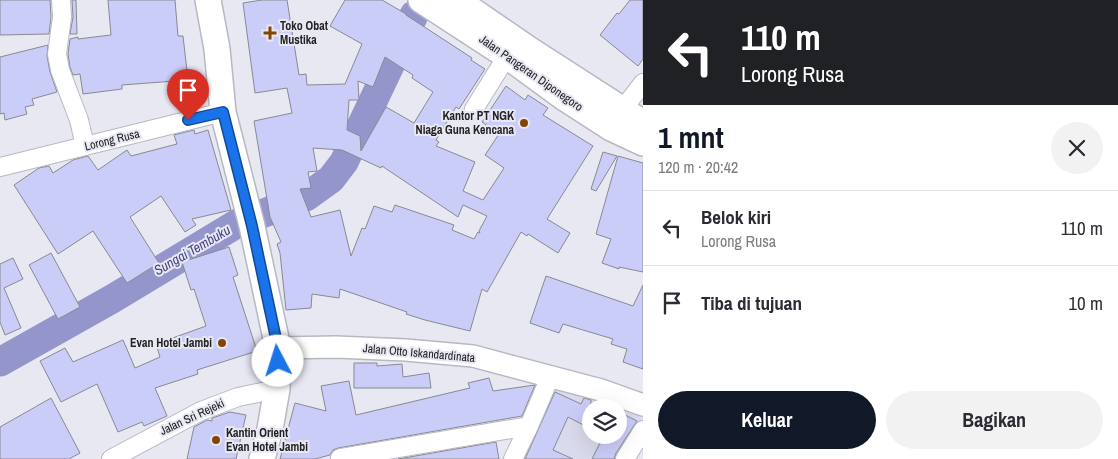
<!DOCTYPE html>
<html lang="id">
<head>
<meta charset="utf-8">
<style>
  body { margin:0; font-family:"Archivo Narrow",sans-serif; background:#f2f2f3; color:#2b2b33; height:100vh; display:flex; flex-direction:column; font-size:19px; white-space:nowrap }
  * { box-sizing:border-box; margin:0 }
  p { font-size:16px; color:#7c7c81 }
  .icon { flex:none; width:28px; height:28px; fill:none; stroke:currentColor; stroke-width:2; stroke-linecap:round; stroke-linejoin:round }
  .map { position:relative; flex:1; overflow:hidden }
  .sheet { display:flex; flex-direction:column; background:#fff; width:475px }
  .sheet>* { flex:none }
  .hud { background:#202124; color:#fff; overflow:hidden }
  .buttons { position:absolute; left:582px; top:399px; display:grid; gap:10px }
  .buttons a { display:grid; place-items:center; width:45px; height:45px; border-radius:50%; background:#fff; box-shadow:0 5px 20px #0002; font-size:25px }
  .pin { position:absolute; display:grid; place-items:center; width:42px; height:42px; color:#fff; margin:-51px -21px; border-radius:50% 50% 50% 0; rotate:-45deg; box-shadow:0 0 5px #0007 }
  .pin .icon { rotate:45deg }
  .me { position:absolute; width:55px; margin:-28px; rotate:355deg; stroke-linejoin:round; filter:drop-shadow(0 0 4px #0008) }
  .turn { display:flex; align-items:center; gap:18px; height:105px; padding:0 15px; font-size:22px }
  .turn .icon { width:65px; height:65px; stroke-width:2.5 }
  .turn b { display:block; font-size:35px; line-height:42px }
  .round { display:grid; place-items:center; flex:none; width:52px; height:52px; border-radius:26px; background:#f2f2f3 }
  .overview { display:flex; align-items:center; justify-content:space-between; height:85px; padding:0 15px }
  h1 { font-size:30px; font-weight:800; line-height:38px; color:#111827 }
  .action { display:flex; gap:10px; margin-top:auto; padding:10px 15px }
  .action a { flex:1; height:58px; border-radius:30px; background:#111827; color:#fff; font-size:20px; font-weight:800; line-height:58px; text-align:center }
  .action a+a { background:#f2f2f3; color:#2b2b33 }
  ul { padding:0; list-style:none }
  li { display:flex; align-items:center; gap:15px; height:75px; padding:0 15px; border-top:1px solid #e1e1e2 }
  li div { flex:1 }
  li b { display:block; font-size:19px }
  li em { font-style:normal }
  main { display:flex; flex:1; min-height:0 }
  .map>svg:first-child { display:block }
  .built { fill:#d9dbec }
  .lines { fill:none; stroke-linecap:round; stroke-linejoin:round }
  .river { stroke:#9496cb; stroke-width:29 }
  .building { fill:#cbcdf9; stroke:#888992; fill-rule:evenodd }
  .minor-casing { stroke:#b7b8c2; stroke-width:20 }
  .tertiary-casing { stroke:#b7b8c2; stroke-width:24 }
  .secondary-casing { stroke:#b7b8c2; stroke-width:28 }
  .minor { stroke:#fff; stroke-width:18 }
  .tertiary { stroke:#fff; stroke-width:21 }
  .secondary { stroke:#fff; stroke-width:25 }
  .route-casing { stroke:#114b97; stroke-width:12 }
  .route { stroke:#1a73e8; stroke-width:9 }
  .poi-dot { fill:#834409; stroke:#e7e8f2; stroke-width:2 }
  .labels { text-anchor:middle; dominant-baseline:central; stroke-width:4; stroke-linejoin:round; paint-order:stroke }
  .poi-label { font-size:12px; font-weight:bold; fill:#222225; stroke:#e7e8f2; text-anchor:start }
  .street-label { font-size:12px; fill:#222225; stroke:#e7e8f2 }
  .water-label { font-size:14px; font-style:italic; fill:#464486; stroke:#e7e8f2 }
</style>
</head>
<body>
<main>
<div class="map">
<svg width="643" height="459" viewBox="0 0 643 459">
  <rect width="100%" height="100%" fill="#e7e8f2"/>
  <path class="built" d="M 550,383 L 615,407 L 591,408 L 591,435 L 619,435 L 619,409 L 643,418 L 643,422 L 622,459 L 515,459 Z"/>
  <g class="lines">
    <path class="river" d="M 0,362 L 112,299 L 238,223 L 306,197 L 331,179 L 344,162 L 414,15"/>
  </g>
  <path class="building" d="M 0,0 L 50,0 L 51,17 L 49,34 L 0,35 Z
    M 72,0 L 76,0 L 77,34 L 70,34 L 73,17 Z
    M 108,0 L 175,0 L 178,36 L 183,36 L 188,80 L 122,85 L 122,89 L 83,94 L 80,74 L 73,75 L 70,67 L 68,54 L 70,39 L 78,37 L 78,39 L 111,35 Z
    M 262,0 L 287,0 L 299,75 L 306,74 L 307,85 L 345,84 L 362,44 L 330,26 L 345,0 L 382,0 L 406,14 L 406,15 L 472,58 L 471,60 L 485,69 L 459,109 L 456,107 L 436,140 L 439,142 L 436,146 L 475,162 L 463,191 L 483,200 L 504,168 L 485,155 L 499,134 L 482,122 L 506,86 L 525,100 L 528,95 L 548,108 L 543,115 L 593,146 L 547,219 L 570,233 L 558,253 L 528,234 L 527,236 L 521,232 L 487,292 L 482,289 L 470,331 L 425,320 L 406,314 L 407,312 L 340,289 L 339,298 L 312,294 L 311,308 L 286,310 L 280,253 L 277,244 L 281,242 L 270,217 L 254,121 L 292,113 L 287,88 L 255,93 L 243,3 ZM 385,57 L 413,75 L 412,78 L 433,92 L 414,123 L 386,107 L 361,151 L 360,136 L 347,130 L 349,100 L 359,100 L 358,81 L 373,87 ZM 313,148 L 342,150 L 381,168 L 382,166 L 458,217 L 463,205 L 487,216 L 479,231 L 480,233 L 478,232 L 474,239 L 452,230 L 454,225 L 395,205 L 392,212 L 374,206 L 365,229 L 362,228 L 351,256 L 340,210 L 311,217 L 300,189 L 311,188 L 308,172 L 317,171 Z
    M 630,0 L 643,0 L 643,59 L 638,66 L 600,35 L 617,13 L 619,14 Z
    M 48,45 L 47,56 L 50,72 L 57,92 L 32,99 L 34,105 L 25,107 L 27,114 L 5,120 L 4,113 L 0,114 L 0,57 Z
    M 194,130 L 195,134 L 208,130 L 231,210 L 192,219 L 196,225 L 185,232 L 161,196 L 130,217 L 159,263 L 127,283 L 93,231 L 58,254 L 14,185 L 39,168 L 49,166 L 53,173 L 73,160 L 88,156 L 98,170 L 127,150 L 131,156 L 177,144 L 174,135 Z
    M 603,152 L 617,156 L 596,191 L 591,189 Z
    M 618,156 L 643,163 L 643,272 L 619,267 L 619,269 L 602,263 L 611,239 L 596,234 Z
    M 229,247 L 238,275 L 233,277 L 257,351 L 197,370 L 198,374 L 155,388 L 167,416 L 144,426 L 142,422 L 118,432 L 97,384 L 61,402 L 40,361 L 65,348 L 73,362 L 123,340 L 135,368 L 160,357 L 156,344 L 206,326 L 194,289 L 191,290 L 182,262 Z
    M 51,253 L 80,307 L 58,319 L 29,265 Z
    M 13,258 L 23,279 L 4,288 L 21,328 L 5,335 L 0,322 L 0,264 Z
    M 546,276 L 633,306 L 643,285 L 643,369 L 623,362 L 627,349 L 611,344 L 613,339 L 563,324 L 559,333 L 530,323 Z
    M 354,363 L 377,363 L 377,366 L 402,364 L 403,377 L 429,373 L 431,388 L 354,388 Z
    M 489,378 L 493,391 L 535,385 L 522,416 L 338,448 L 333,450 L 330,455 L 315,459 L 280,459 L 295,403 L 326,411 L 321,386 L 349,381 L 356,415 L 470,388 L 468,383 Z
    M 555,392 L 581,404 L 584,398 L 591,400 L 591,429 L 568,417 L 553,450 L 573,459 L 525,459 Z
    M 51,398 L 80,453 L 69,459 L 0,459 L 0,427 Z
    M 230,412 L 246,415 L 236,459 L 187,459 L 194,427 L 207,420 L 212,421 L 212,418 Z
    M 619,412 L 637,421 L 616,453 L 614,459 L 592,459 L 604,435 L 619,435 Z
    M 496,442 L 499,459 L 398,459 Z"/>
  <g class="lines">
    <defs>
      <path id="minor" d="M 61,0 L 62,17 L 57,54 L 60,70 L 79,120 L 85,146
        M 474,109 L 507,56
        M 622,110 L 643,83
        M 0,167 L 223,112
        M 340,458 L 529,426
        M 111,459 L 201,411 L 238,397 L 277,389
        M 513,459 L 529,426 L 550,377
        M 625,459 L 643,430"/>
      <path id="tertiary" d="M 278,348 L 336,347 L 406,350 L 473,356 L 601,390 L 643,405"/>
      <path id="secondary" d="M 208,0 L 217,49 L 223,112 L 252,226 L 278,348 L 277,389 L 270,429 L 262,459
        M 421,0 L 507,56 L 563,97 L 611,128 L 643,143
        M 457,0 L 530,50 L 643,123"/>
    </defs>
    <use href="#minor" class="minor-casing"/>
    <use href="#tertiary" class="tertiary-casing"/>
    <use href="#secondary" class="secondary-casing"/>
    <use href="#minor" class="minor"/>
    <use href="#tertiary" class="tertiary"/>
    <use href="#secondary" class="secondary"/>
  </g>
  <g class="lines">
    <defs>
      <path id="route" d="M 188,120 L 223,112 L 252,226 L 278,348 L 278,361"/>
    </defs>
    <use href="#route" class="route-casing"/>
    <use href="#route" class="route"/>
  </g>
  <g class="poi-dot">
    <path d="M267.5 25.5h5v5h5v5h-5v5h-5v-5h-5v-5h5z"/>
    <circle cx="524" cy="123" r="5"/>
    <circle cx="222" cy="343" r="5"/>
    <circle cx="216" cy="440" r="5"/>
  </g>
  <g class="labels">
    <g class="poi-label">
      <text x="280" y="26">Toko Obat<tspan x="280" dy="14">Mustika</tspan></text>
      <text x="514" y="116" text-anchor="end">Kantor PT NGK<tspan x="514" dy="14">Niaga Guna Kencana</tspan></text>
      <text x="212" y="343" text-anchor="end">Evan Hotel Jambi</text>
      <text x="226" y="433">Kantin Orient<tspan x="226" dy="14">Evan Hotel Jambi</tspan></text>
    </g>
    <g class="street-label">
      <text transform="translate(531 73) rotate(35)">Jalan Pangeran Diponegoro</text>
      <text transform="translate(112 140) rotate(-14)">Lorong Rusa</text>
      <text transform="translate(419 353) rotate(5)">Jalan Otto Iskandardinata</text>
      <text transform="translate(192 417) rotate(-25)">Jalan Sri Rejeki</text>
    </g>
    <g class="water-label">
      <text transform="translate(192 250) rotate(-30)">Sungai Tembuku</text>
    </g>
  </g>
</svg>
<div class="buttons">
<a><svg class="icon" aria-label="layers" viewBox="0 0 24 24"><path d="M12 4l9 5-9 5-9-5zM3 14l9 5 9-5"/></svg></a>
</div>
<div class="pin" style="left:188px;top:120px;background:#d93025"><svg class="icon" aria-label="arrive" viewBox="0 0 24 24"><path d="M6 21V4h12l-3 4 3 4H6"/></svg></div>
<svg class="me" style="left:278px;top:361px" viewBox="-20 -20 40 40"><circle r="19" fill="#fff"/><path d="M0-13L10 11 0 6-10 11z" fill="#1a73e8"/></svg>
</div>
<section class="sheet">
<div class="hud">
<div class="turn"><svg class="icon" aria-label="left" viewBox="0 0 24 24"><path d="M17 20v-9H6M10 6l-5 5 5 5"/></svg><div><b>110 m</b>Lorong Rusa</div></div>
</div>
<div class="overview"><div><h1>1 mnt</h1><p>120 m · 20:42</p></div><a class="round"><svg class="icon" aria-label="close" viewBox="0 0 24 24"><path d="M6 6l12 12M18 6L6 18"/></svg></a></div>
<ul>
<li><svg class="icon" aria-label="left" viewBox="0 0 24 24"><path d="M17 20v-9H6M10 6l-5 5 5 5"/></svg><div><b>Belok kiri</b><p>Lorong Rusa</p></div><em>110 m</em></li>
<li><svg class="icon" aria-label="arrive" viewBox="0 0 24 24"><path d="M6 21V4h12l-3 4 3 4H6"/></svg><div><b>Tiba di tujuan</b></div><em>10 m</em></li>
</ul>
<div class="action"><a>Keluar</a><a>Bagikan</a></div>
</section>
</main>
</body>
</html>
